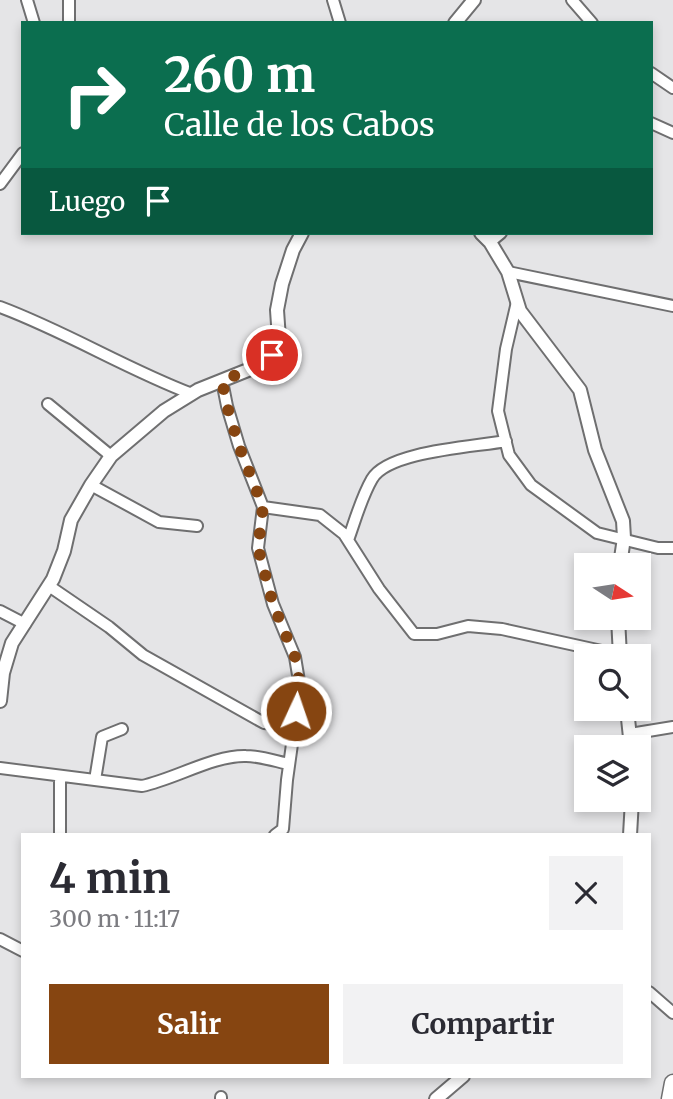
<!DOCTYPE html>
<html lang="es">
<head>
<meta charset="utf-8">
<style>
  body { margin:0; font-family:Merriweather,serif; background:#f2f2f3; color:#2b2b33; height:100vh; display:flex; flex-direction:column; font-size:26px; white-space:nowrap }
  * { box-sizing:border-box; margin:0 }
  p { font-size:23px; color:#7c7c81 }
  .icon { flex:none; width:38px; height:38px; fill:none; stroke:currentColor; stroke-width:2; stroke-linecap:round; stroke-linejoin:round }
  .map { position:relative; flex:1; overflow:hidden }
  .sheet { position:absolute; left:21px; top:833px; width:630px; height:245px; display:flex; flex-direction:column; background:#fff; border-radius:0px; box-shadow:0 4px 10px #0003 }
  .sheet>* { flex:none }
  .banner { position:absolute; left:21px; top:21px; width:632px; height:214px; border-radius:0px; box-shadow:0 4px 10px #0003; background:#0b6e4f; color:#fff; overflow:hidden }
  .needle { width:46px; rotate:102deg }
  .fabs { position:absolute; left:574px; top:553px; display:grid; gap:14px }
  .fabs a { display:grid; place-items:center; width:77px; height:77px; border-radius:0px; background:#fff; box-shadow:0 4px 10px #0003; font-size:35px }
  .pin { position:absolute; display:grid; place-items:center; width:60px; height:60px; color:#fff; margin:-30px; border:4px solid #fff; border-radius:50%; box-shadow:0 2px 7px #0007 }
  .me { position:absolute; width:77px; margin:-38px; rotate:3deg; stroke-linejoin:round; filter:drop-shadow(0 0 5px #0008) }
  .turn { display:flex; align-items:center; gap:24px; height:147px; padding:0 28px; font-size:32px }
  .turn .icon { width:91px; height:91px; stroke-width:2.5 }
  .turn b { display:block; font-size:49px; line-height:60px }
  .then { display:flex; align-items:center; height:66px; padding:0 28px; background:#0003; gap:14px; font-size:26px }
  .round { display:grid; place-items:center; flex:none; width:74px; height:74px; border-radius:0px; background:#f2f2f3 }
  .head { display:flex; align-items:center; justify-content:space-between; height:119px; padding:0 28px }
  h1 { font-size:42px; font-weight:700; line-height:52px }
  .primary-button { display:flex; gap:14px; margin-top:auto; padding:14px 28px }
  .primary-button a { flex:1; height:80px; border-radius:0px; background:#864511; color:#fff; font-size:28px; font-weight:700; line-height:80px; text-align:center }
  .primary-button a+a { background:#f2f2f3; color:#2b2b33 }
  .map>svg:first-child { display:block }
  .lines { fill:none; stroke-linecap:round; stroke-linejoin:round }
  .minor-casing { stroke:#6f6f70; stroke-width:14 }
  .tertiary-casing { stroke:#6f6f70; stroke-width:16 }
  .primary-casing { stroke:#6f6f70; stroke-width:19 }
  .minor { stroke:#fff; stroke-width:10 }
  .tertiary { stroke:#fff; stroke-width:12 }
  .primary { stroke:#fff; stroke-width:16 }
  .route { stroke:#864511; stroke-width:12; stroke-dasharray:0 21.6 }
</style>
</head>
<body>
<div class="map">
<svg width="673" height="1099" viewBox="0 0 673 1099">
  <rect width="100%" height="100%" fill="#e5e5e7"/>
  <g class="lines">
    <defs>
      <path id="minor" d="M 27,0 L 34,23
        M 333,0 L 340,23
        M 572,0 L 592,23
        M 69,23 L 69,0
        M 651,73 L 673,88
        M 651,123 L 673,133
        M 0,184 L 23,153
        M 490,242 L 501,233
        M 508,272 L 673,306
        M 517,302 L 506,349 L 498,411 L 509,455 L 531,485 L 597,533 L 658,548 L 673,548
        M 0,307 C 67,332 126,369 192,394
        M 222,381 L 227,406 L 239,446 L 263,507 L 258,548 L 273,604 L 295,657 L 300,687 L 287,780 L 283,829 L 275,835
        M 48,404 L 111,456
        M 91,485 L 159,522 L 197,526
        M 263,507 L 320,515 L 344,534 L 379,589 L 414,634 L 437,634 L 468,626 L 502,629 L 620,655
        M 348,540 C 355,521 361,498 372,479 C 388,451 474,447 506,441
        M 49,586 L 109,627 L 143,655 L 264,723 L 294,726
        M 0,611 L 25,624
        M 630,734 L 673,727
        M 0,768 L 142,786 C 175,779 214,755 246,756 C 260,756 275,761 289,764
        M 60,777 L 60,835
        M 95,780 L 102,737 L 122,729
        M 0,939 L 23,951
        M 649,992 L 673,1013
        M 221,1097 L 221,1099"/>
      <path id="tertiary" d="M 455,23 L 474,0
        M 481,233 L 490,242 L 508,272 L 520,311 L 580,390 L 595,450 L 623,521 L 624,538 L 620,565
        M 618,618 L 620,656
        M 0,701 L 3,673 L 12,643 L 53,579 L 64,551 L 71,520 L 91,485 L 111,456 L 164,411 L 198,390 L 248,370 L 272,355 L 279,339 L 277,310 L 282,284 L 293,250 L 302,233
        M 627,709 L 631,747
        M 630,835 L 632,800
        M 436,1099 L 463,1076"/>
      <path id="primary" d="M 670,1099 L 673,1083"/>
    </defs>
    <use href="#minor" class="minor-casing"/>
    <use href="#tertiary" class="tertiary-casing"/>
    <use href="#primary" class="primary-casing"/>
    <use href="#minor" class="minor"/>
    <use href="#tertiary" class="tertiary"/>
    <use href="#primary" class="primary"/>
  </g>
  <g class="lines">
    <path class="route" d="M 272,355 L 248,370 L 222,381 L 227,406 L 239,446 L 263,507 L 258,548 L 273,604 L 295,657 L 300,687 L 296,711"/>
  </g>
</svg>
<div class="fabs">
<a><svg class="needle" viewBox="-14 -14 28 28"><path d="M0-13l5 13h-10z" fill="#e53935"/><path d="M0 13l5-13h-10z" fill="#7c7c81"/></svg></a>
<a><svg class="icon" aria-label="search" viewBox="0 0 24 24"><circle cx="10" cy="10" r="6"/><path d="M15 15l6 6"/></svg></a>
<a><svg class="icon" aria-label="layers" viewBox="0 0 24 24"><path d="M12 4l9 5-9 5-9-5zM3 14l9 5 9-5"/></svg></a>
</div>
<div class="pin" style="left:272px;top:355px;background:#d93025"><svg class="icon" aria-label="arrive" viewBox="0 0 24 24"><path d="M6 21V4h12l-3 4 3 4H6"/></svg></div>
<svg class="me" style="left:296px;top:711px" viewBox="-20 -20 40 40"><circle r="17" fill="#864511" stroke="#fff" stroke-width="3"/><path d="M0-11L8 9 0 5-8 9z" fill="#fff"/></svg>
<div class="banner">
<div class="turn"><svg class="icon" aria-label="right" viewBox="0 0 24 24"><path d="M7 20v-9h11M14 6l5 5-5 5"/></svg><div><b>260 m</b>Calle de los Cabos</div></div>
<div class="then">Luego<svg class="icon" aria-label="arrive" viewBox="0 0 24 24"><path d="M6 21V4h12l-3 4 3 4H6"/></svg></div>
</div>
<section class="sheet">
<div class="head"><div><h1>4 min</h1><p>300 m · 11:17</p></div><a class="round"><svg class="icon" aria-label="close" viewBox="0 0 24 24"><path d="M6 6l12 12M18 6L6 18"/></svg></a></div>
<div class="primary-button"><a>Salir</a><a>Compartir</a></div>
</section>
</div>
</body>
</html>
